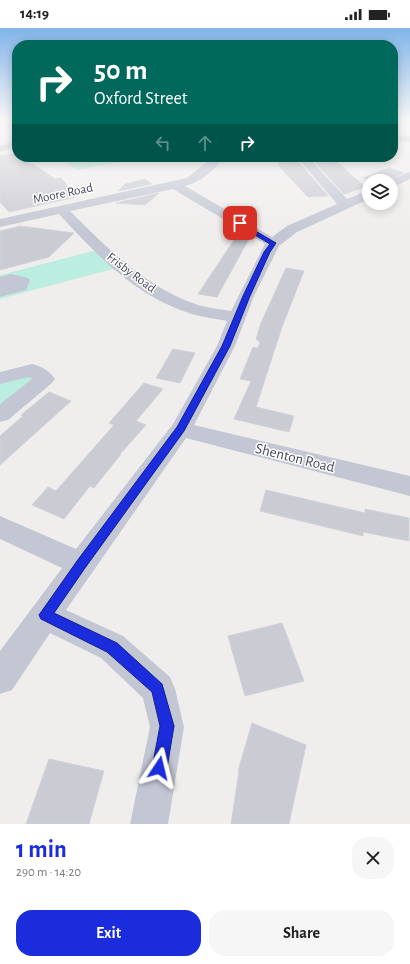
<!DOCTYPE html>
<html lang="en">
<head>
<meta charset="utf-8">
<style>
  body { margin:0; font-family:"Alegreya Sans",sans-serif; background:#f6f6f6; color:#222; height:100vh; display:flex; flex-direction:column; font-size:15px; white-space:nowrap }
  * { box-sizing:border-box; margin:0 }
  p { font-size:13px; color:#767676 }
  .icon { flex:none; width:22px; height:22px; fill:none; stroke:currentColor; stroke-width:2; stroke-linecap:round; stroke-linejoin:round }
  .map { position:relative; height:796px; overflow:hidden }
  .panel { display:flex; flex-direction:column; background:#fff; flex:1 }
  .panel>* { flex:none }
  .hud { position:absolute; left:12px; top:12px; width:386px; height:122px; border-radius:16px; box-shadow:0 2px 10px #0003; background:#00695c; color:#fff; overflow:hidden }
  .fabs { position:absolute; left:362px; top:146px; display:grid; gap:8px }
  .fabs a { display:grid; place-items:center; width:36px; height:36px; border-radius:50%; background:#fff; box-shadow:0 2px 10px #0003; font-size:20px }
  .pin { position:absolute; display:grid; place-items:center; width:34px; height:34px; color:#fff; margin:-17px; border-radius:8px; box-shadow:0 2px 6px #0006 }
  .me { position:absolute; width:44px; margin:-22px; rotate:10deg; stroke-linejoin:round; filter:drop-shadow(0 0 3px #0008) }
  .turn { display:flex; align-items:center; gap:14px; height:84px; padding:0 16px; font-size:18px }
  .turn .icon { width:52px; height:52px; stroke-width:2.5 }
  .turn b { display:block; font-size:28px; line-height:34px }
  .lanes { display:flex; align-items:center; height:38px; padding:0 16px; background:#0003; justify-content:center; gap:20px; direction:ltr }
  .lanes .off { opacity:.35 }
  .round { display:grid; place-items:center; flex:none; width:42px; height:42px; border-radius:16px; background:#f6f6f6 }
  .overview { display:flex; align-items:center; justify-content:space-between; height:68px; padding:0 16px }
  h1 { font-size:24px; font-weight:600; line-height:30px; color:#1a2cdc }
  .cta { display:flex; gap:8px; margin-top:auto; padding:8px 16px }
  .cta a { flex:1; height:46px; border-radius:16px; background:#1a2cdc; color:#fff; font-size:16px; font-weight:600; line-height:46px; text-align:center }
  .cta a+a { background:#f6f6f6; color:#222 }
  .status { display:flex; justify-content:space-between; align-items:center; height:28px; padding:0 20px; background:#fff; direction:ltr }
  .status svg { height:11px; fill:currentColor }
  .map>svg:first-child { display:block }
  .green { fill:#bbeee0 }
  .building { fill:#cacbd3; stroke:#d1d1d9 }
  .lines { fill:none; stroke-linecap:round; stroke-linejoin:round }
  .minor { fill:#c3c7d4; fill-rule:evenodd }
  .route { fill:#1a2cdc; stroke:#111d8f }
  .labels { text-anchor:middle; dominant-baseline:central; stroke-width:3; stroke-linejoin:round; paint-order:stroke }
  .far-street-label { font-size:13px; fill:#46495a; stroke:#fff }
  .street-label { font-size:15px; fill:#46495a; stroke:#fff }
</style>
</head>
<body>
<div class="status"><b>14:19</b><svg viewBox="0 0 49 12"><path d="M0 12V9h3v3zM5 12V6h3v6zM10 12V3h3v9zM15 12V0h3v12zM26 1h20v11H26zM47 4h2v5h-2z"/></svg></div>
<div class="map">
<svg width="410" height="796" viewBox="0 0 410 796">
  <rect width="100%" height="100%" fill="#f0eeed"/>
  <path class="green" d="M 59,129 L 145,129 L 77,142 Z
    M 97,222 L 120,239 L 0,271 L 0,247 Z
    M 32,342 L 45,351 L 0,390 L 0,350 Z"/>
  <path class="building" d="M 16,125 L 17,129 L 22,129 L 55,151 L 61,150 L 76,169 L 9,184 L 0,174 L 0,128 Z
    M 333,130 L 336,133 L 365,159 L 344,166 L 313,132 Z
    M 298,133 L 328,168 L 308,169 L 278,137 L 281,138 L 278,134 Z
    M 389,140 L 404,145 L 387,153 L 375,153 L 364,150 Z
    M 145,151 L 152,156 L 118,163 L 125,156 Z
    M 159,165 L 145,177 L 116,175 Z
    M 20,198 L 74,205 L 49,229 L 0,242 L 0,203 Z
    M 240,203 L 250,209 L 217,269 L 198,266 Z
    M 286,240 L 304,243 L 282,299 L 256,379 L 294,388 L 289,404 L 234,391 L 251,353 L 240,351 L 253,319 L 258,320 L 260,314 L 256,311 L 261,295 Z
    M 173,321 L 195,325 L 180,355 L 156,350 Z
    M 144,355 L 163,361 L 136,393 L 146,397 L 120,426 L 121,426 L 94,460 L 90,458 L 64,491 L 32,477 L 48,459 L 56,463 L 114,397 L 109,395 Z
    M 49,364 L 71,373 L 0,437 L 0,408 L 23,388 L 21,387 Z
    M 266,462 L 365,485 L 365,481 L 409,490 L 409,513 L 363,504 L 363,508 L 260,483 Z
    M 282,595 L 304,653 L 245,668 L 228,608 Z
    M 252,695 L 306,717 L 289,796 L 231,796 L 239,743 L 238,743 Z
    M 49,731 L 104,743 L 89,796 L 26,796 Z"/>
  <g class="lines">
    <path class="minor" d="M 12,93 L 17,93 L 17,118 L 0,124 L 0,118 L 10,114 L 12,106 Z
      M 393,107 L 410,108 L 410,114 L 393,113 Z
      M 213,129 L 224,129 C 215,142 201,154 185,158 L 272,209 L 287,198 L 337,176 L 297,129 L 308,129 L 347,171 L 369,162 L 369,171 L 297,204 L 279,218 L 254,268 L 235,318 L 194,397 L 410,448 L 410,468 L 186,410 L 66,582 L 123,608 L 170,649 L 175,661 L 184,699 L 168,796 L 130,796 L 150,699 L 143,670 L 101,630 L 50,605 L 12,662 L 0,666 L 0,623 L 62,540 L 0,511 L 0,488 L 76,521 L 173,396 L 217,318 L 227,293 C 213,290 199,289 186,284 C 133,266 95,225 59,186 L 0,199 L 0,191 L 187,150 ZM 173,161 L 265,216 L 231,283 C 220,281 209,280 198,277 C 147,260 108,221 70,183 Z
      M 410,144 L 410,151 L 391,160 L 391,153 L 388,153 Z
      M 11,246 L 28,250 L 30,253 L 26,262 L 0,269 L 0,259 L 13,256 L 0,259 L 0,249 Z
      M 32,336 C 41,338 50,343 55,351 L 52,355 L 8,392 L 0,394 L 0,376 L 32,351 L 29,349 L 0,356 L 0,344 Z"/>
  </g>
  <linearGradient id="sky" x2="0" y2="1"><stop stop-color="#81b4e9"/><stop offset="0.45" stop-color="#f8f7f7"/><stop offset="1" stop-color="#f8f7f7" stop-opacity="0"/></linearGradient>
  <rect width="410" height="205" fill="url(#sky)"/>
  <path class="route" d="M 240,194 L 276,215 L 270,224 L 250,268 L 230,318 L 184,403 L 85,540 L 54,585 L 117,615 L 162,656 L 174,698 L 167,740 L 165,746 L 159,748 L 154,746 L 152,740 L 160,698 L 152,664 L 107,624 L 41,591 L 39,587 L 77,533 L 177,399 L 222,318 L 243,268 L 264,224 L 270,216 L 238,197 L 238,194 Z"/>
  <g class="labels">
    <g class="far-street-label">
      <text transform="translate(63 166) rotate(-12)">Moore Road</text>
      <text transform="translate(131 245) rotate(37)">Frisby Road</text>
    </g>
    <g class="street-label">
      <text transform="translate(295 430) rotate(14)">Shenton Road</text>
    </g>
  </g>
</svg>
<div class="fabs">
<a><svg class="icon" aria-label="layers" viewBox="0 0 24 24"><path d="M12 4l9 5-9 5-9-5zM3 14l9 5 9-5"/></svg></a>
</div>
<div class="pin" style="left:240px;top:195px;background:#d93025"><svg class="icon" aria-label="arrive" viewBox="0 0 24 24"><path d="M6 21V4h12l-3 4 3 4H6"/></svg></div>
<svg class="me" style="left:159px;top:740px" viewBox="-20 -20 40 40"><path d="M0-17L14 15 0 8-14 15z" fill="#1a2cdc" stroke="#fff" stroke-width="4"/></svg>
<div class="hud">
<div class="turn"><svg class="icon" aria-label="right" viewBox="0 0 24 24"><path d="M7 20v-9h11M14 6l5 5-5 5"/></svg><div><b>50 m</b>Oxford Street</div></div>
<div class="lanes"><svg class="icon off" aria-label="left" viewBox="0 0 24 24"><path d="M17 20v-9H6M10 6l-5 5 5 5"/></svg><svg class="icon off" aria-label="ahead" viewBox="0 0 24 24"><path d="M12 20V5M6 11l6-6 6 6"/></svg><svg class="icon" aria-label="right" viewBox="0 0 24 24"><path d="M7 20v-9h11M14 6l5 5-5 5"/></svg></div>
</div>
</div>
<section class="panel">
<div class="overview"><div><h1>1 min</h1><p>290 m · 14:20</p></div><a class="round"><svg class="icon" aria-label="close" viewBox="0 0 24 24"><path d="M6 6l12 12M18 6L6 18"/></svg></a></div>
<div class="cta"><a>Exit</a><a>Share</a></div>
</section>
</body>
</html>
